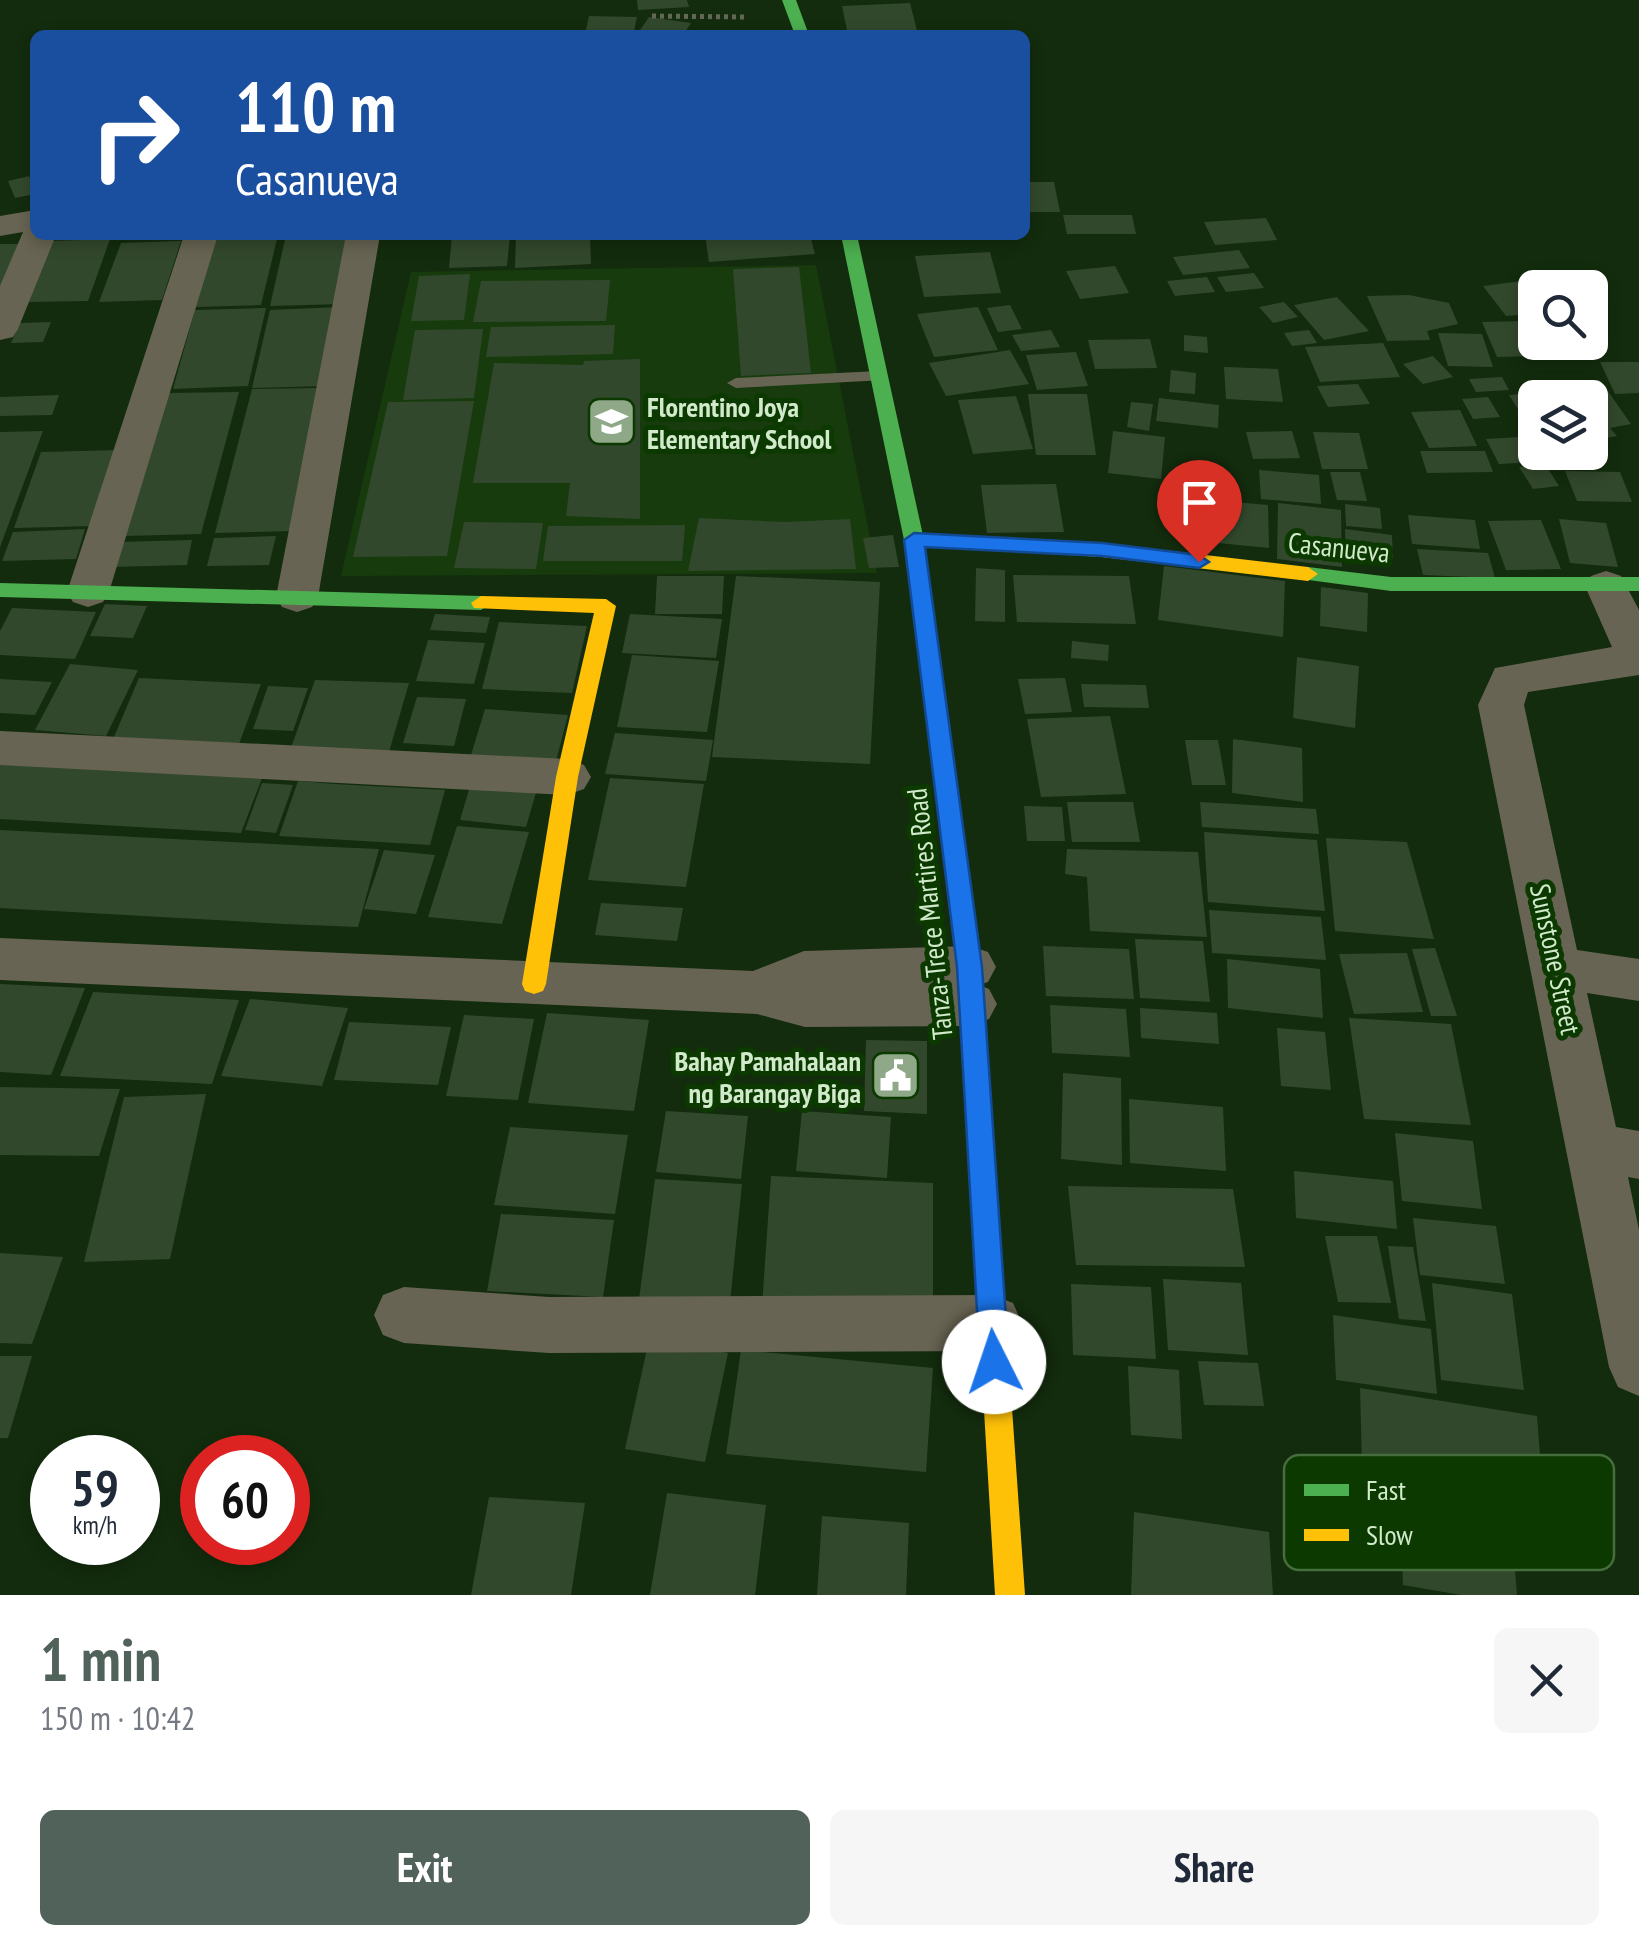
<!DOCTYPE html>
<html lang="en">
<head>
<meta charset="utf-8">
<style>
  body { margin:0; font-family:"PT Sans Narrow",sans-serif; background:#f6f6f7; color:#1f2937; height:100vh; display:flex; flex-direction:column; font-size:38px; white-space:nowrap }
  * { box-sizing:border-box; margin:0 }
  p { font-size:32px; color:#747a83 }
  .icon { flex:none; width:55px; height:55px; fill:none; stroke:currentColor; stroke-width:2; stroke-linecap:round; stroke-linejoin:round }
  .map { position:relative; height:1595px; overflow:hidden }
  .panel { display:flex; flex-direction:column; background:#fff; flex:1 }
  .panel>* { flex:none }
  .banner { position:absolute; left:30px; top:30px; width:1000px; height:210px; border-radius:15px; box-shadow:0 5px 15px #0003; background:#1a4fa0; color:#fff; overflow:hidden }
  .buttons { position:absolute; left:1518px; top:270px; display:grid; gap:20px }
  .buttons a { display:grid; place-items:center; width:90px; height:90px; border-radius:15px; background:#fff; box-shadow:0 5px 15px #0003; font-size:50px }
  .speed { position:absolute; left:30px; top:1435px; display:flex; gap:20px; font-size:50px; font-weight:700; text-align:center }
  .speed>* { display:grid; place-content:center; width:130px; height:130px; border-radius:50%; background:#fff; box-shadow:0 5px 15px #0003; line-height:1 }
  .speed small { font-size:25px; font-weight:400 }
  .speed .limit { border:15px solid #d22; background:#fff; color:#111 }
  .pin { position:absolute; display:grid; place-items:center; width:85px; height:85px; color:#fff; margin:-102px -42px; border-radius:50% 50% 50% 0; rotate:-45deg; box-shadow:0 0 10px #0007 }
  .pin .icon { rotate:45deg }
  .me { position:absolute; width:110px; margin:-55px; rotate:356deg; stroke-linejoin:round; filter:drop-shadow(0 0 8px #0008) }
  .turn { display:flex; align-items:center; gap:35px; height:210px; padding:0 40px; font-size:45px }
  .turn .icon { width:130px; height:130px; stroke-width:2.5 }
  .turn b { display:block; font-size:70px; line-height:85px }
  .round { display:grid; place-items:center; flex:none; width:105px; height:105px; border-radius:15px; background:#f6f6f7 }
  .summary { display:flex; align-items:center; justify-content:space-between; height:170px; padding:0 40px }
  h1 { font-size:60px; font-weight:700; line-height:75px; color:#51625b }
  .action { display:flex; gap:20px; margin-top:auto; padding:20px 40px }
  .action a { flex:1; height:115px; border-radius:15px; background:#51625b; color:#fff; font-size:40px; font-weight:700; line-height:115px; text-align:center }
  .action a+a { background:#f6f6f7; color:#1f2937 }
  .map>svg:first-child { display:block }
  .built { fill:#173b0d }
  .building { fill:#32482c }
  .lines { fill:none; stroke-linecap:round; stroke-linejoin:round }
  .path { stroke:#636755; stroke-width:5; stroke-dasharray:4 4; stroke-linecap:butt }
  .lane { fill:#686453; fill-rule:evenodd }
  .street { fill:#686453; fill-rule:evenodd }
  .fast { fill:#4caf50; fill-rule:evenodd }
  .slow { fill:#ffc107; fill-rule:evenodd }
  .route { fill:#1a73e8; stroke:#114b97; stroke-width:2.5 }
  .labels { text-anchor:middle; dominant-baseline:central; stroke-width:10; stroke-linejoin:round; paint-order:stroke }
  .poi-label { font-size:28px; font-weight:bold; fill:#d1eacb; stroke:#0b3900; text-anchor:start }
  .street-label { font-size:28px; fill:#d1eacb; stroke:#0b3900 }
  .key { fill:#0b3900; stroke:#466e3d; stroke-width:2.5 }
  .key-label { font-size:28px; fill:#d1eacb }
</style>
</head>
<body>
<div class="map">
<svg width="1639" height="1595" viewBox="0 0 1639 1595">
  <rect width="100%" height="100%" fill="#132c0d"/>
  <path class="built" d="M 816,265 L 877,573 L 341,576 L 411,272 Z"/>
  <path class="building" d="M 637,0 L 687,0 L 689,7 L 638,10 Z
    M 910,3 L 918,35 L 848,35 L 842,6 Z
    M 589,16 L 637,17 L 634,31 L 586,30 Z
    M 649,17 L 691,23 L 683,35 L 638,33 Z
    M 29,176 L 35,194 L 15,198 L 8,181 Z
    M 1025,182 L 1054,182 L 1060,212 L 1025,212 Z
    M 1063,215 L 1132,215 L 1136,234 L 1067,234 Z
    M 1266,218 L 1277,240 L 1215,245 L 1204,222 Z
    M 216,235 L 278,235 L 261,305 L 196,307 Z
    M 286,235 L 357,235 L 343,304 L 270,306 Z
    M 452,235 L 510,235 L 507,266 L 449,268 Z
    M 516,235 L 590,235 L 591,264 L 515,268 Z
    M 705,235 L 810,235 L 815,254 L 709,262 Z
    M 110,239 L 88,301 L 27,302 L 51,241 Z
    M 181,241 L 162,300 L 99,302 L 121,243 Z
    M 0,244 L 21,244 L 0,288 Z
    M 1239,250 L 1250,268 L 1183,275 L 1173,257 Z
    M 990,252 L 1001,293 L 924,297 L 915,256 Z
    M 1115,266 L 1129,293 L 1080,299 L 1066,271 Z
    M 799,267 L 811,373 L 741,376 L 733,269 Z
    M 1254,273 L 1264,288 L 1226,292 L 1217,277 Z
    M 470,274 L 464,320 L 411,321 L 419,276 Z
    M 1207,277 L 1215,292 L 1175,296 L 1167,281 Z
    M 1538,279 L 1543,288 L 1535,288 L 1535,314 L 1506,316 L 1483,286 Z
    M 610,280 L 606,321 L 473,322 L 481,281 Z
    M 1409,295 L 1449,303 L 1458,324 L 1427,331 L 1430,340 L 1387,341 L 1367,296 Z
    M 1337,297 L 1369,331 L 1324,340 L 1294,305 Z
    M 1284,302 L 1298,317 L 1273,323 L 1259,307 Z
    M 1010,305 L 1022,329 L 998,332 L 987,308 Z
    M 340,307 L 325,386 L 252,388 L 270,310 Z
    M 978,307 L 998,350 L 934,357 L 917,314 Z
    M 266,308 L 248,386 L 173,389 L 195,310 Z
    M 1526,321 L 1543,356 L 1497,357 L 1482,322 Z
    M 51,322 L 43,342 L 11,343 L 20,323 Z
    M 615,325 L 613,354 L 486,357 L 491,327 Z
    M 1590,328 L 1601,349 L 1549,351 L 1545,342 L 1590,342 Z
    M 483,329 L 474,398 L 403,400 L 415,330 Z
    M 1051,330 L 1060,347 L 1021,351 L 1012,335 Z
    M 1309,330 L 1317,343 L 1292,346 L 1284,333 Z
    M 1438,333 L 1482,334 L 1493,367 L 1448,366 Z
    M 1184,335 L 1207,337 L 1208,353 L 1184,351 Z
    M 1150,339 L 1157,368 L 1095,369 L 1088,340 Z
    M 1383,343 L 1400,377 L 1320,382 L 1305,347 Z
    M 1010,350 L 1029,384 L 946,396 L 929,363 Z
    M 1076,352 L 1088,386 L 1037,390 L 1026,355 Z
    M 1433,356 L 1453,377 L 1423,384 L 1403,364 Z
    M 640,359 L 640,519 L 566,516 L 570,483 L 473,483 L 494,363 L 583,365 L 584,361 Z
    M 1600,362 L 1639,362 L 1639,393 L 1615,394 Z
    M 1224,367 L 1278,369 L 1283,402 L 1226,399 Z
    M 1171,370 L 1196,373 L 1195,394 L 1169,392 Z
    M 1502,377 L 1509,390 L 1476,392 L 1469,379 Z
    M 1600,380 L 1631,424 L 1610,428 L 1617,436 L 1606,438 L 1590,422 L 1590,415 L 1603,413 L 1582,382 Z
    M 1576,383 L 1588,398 L 1552,398 L 1543,386 Z
    M 1358,384 L 1370,404 L 1328,407 L 1317,386 Z
    M 321,388 L 290,531 L 215,533 L 252,389 Z
    M 239,392 L 201,534 L 124,536 L 168,393 Z
    M 1542,392 L 1546,398 L 1535,398 L 1535,416 L 1523,417 L 1509,395 Z
    M 1028,394 L 1087,394 L 1096,455 L 1036,455 Z
    M 59,395 L 52,415 L 0,416 L 0,397 Z
    M 1016,396 L 1033,449 L 973,454 L 958,400 Z
    M 1488,397 L 1500,417 L 1473,419 L 1462,399 Z
    M 1159,398 L 1219,405 L 1218,428 L 1156,421 Z
    M 474,401 L 447,556 L 353,557 L 388,402 Z
    M 1131,402 L 1153,404 L 1149,431 L 1127,427 Z
    M 1460,410 L 1477,446 L 1429,448 L 1411,412 Z
    M 43,431 L 0,547 L 0,432 Z
    M 1113,431 L 1165,437 L 1161,479 L 1108,473 Z
    M 1292,431 L 1300,458 L 1253,459 L 1246,432 Z
    M 1313,432 L 1359,433 L 1368,469 L 1322,469 Z
    M 1520,437 L 1534,462 L 1499,464 L 1486,439 Z
    M 120,450 L 96,526 L 14,528 L 41,452 Z
    M 1420,451 L 1485,451 L 1493,472 L 1427,473 Z
    M 1545,464 L 1559,486 L 1533,489 L 1519,467 Z
    M 1259,470 L 1319,475 L 1321,504 L 1261,499 Z
    M 1565,471 L 1620,472 L 1632,502 L 1577,501 Z
    M 1330,472 L 1360,472 L 1367,501 L 1337,500 Z
    M 1056,484 L 1064,532 L 987,533 L 981,485 Z
    M 1178,497 L 1268,505 L 1269,548 L 1177,539 Z
    M 1278,503 L 1341,510 L 1342,567 L 1277,559 Z
    M 1345,504 L 1380,508 L 1382,529 L 1346,526 Z
    M 1408,515 L 1475,520 L 1480,549 L 1412,544 Z
    M 699,518 L 785,522 L 850,519 L 856,569 L 688,571 Z
    M 1559,519 L 1606,523 L 1618,567 L 1570,563 Z
    M 1541,520 L 1561,569 L 1506,570 L 1488,521 Z
    M 464,522 L 543,523 L 536,569 L 454,568 Z
    M 685,525 L 682,561 L 543,561 L 548,526 Z
    M 85,529 L 76,559 L 2,561 L 13,532 Z
    M 1345,529 L 1392,535 L 1393,558 L 1346,553 Z
    M 893,535 L 899,567 L 869,568 L 863,538 Z
    M 276,536 L 269,565 L 207,566 L 214,538 Z
    M 192,540 L 187,565 L 111,567 L 119,542 Z
    M 1417,549 L 1488,553 L 1495,578 L 1423,575 Z
    M 1164,566 L 1285,581 L 1283,637 L 1158,620 Z
    M 976,568 L 1005,570 L 1005,622 L 975,621 Z
    M 1013,575 L 1129,576 L 1136,624 L 1017,622 Z
    M 657,576 L 724,576 L 722,614 L 655,614 Z
    M 736,576 L 880,582 L 870,764 L 712,757 Z
    M 1321,587 L 1368,593 L 1367,632 L 1320,626 Z
    M 105,604 L 147,606 L 133,638 L 90,636 Z
    M 12,608 L 96,612 L 75,659 L 0,655 L 0,631 Z
    M 435,614 L 490,617 L 486,633 L 430,630 Z
    M 630,614 L 722,619 L 716,658 L 622,653 Z
    M 499,622 L 587,626 L 572,693 L 482,689 Z
    M 428,640 L 485,643 L 474,684 L 416,681 Z
    M 1072,641 L 1109,645 L 1108,661 L 1071,658 Z
    M 632,655 L 719,661 L 707,732 L 617,727 Z
    M 1297,657 L 1359,666 L 1355,728 L 1293,718 Z
    M 70,664 L 138,670 L 106,736 L 35,730 Z
    M 139,678 L 261,684 L 239,744 L 114,737 Z
    M 1065,678 L 1072,712 L 1025,714 L 1018,679 Z
    M 0,679 L 52,682 L 35,715 L 0,713 Z
    M 315,680 L 409,683 L 389,752 L 291,748 Z
    M 1081,684 L 1146,685 L 1149,708 L 1084,707 Z
    M 268,686 L 308,688 L 293,731 L 253,729 Z
    M 417,697 L 466,699 L 454,746 L 403,743 Z
    M 485,709 L 568,715 L 556,761 L 471,755 Z
    M 1110,716 L 1126,794 L 1041,797 L 1027,719 Z
    M 615,733 L 713,740 L 706,781 L 605,774 Z
    M 1233,739 L 1302,748 L 1303,802 L 1232,793 Z
    M 1185,740 L 1218,740 L 1226,785 L 1192,785 Z
    M 0,759 L 264,773 L 241,833 L 0,819 Z
    M 610,778 L 704,784 L 686,887 L 588,880 Z
    M 298,781 L 334,784 L 445,790 L 430,845 L 279,836 Z
    M 262,783 L 293,785 L 276,833 L 245,830 Z
    M 471,783 L 537,789 L 526,827 L 460,820 Z
    M 1067,802 L 1133,802 L 1140,842 L 1072,842 Z
    M 1200,802 L 1316,809 L 1319,834 L 1202,827 Z
    M 1024,806 L 1062,807 L 1065,841 L 1027,841 Z
    M 457,826 L 529,832 L 502,924 L 428,917 Z
    M 0,830 L 310,846 L 379,849 L 358,927 L 285,924 L 0,908 Z
    M 1204,832 L 1317,840 L 1325,911 L 1208,902 Z
    M 1326,838 L 1407,842 L 1434,939 L 1335,931 Z
    M 1067,849 L 1198,852 L 1207,937 L 1090,931 L 1087,877 L 1065,874 Z
    M 384,850 L 435,855 L 416,914 L 364,909 Z
    M 601,903 L 683,908 L 677,941 L 595,935 Z
    M 1209,910 L 1321,917 L 1326,960 L 1212,953 Z
    M 1135,939 L 1203,941 L 1210,1002 L 1140,998 Z
    M 1043,946 L 1129,949 L 1134,999 L 1046,996 Z
    M 1435,948 L 1457,1016 L 1431,1016 L 1412,949 Z
    M 1407,953 L 1423,1012 L 1354,1014 L 1339,954 Z
    M 1227,959 L 1320,969 L 1323,1018 L 1228,1008 Z
    M 0,984 L 85,988 L 51,1075 L 0,1072 Z
    M 93,992 L 239,1000 L 212,1084 L 60,1076 Z
    M 250,999 L 348,1008 L 322,1086 L 221,1076 Z
    M 1050,1005 L 1126,1009 L 1130,1057 L 1052,1053 Z
    M 1140,1008 L 1217,1013 L 1219,1044 L 1141,1038 Z
    M 547,1013 L 649,1020 L 634,1111 L 528,1103 Z
    M 464,1015 L 534,1019 L 518,1100 L 446,1096 Z
    M 1349,1018 L 1451,1024 L 1471,1125 L 1364,1119 Z
    M 349,1022 L 451,1027 L 438,1085 L 334,1080 Z
    M 1277,1028 L 1325,1032 L 1331,1090 L 1281,1086 Z
    M 866,1040 L 927,1041 L 927,1114 L 864,1111 Z
    M 1063,1073 L 1121,1078 L 1122,1165 L 1061,1159 Z
    M 0,1087 L 120,1089 L 99,1156 L 0,1155 Z
    M 206,1094 L 170,1259 L 84,1262 L 124,1097 Z
    M 1129,1099 L 1223,1107 L 1226,1171 L 1130,1163 Z
    M 666,1111 L 748,1116 L 741,1179 L 656,1172 Z
    M 802,1111 L 891,1117 L 887,1178 L 796,1171 Z
    M 510,1127 L 628,1135 L 615,1214 L 494,1205 Z
    M 1395,1133 L 1473,1141 L 1482,1209 L 1402,1201 Z
    M 1294,1171 L 1393,1181 L 1397,1229 L 1296,1218 Z
    M 771,1176 L 933,1183 L 933,1314 L 762,1306 Z
    M 655,1179 L 742,1184 L 729,1312 L 638,1307 Z
    M 1068,1186 L 1233,1189 L 1245,1267 L 1076,1265 Z
    M 501,1214 L 614,1220 L 603,1297 L 487,1291 Z
    M 1413,1218 L 1496,1226 L 1505,1284 L 1420,1275 Z
    M 1325,1236 L 1377,1236 L 1391,1303 L 1338,1302 Z
    M 1388,1246 L 1413,1247 L 1426,1321 L 1399,1319 Z
    M 0,1253 L 63,1257 L 32,1344 L 0,1343 Z
    M 1163,1279 L 1241,1283 L 1248,1355 L 1168,1350 Z
    M 1432,1283 L 1512,1294 L 1524,1390 L 1441,1380 Z
    M 1071,1284 L 1151,1287 L 1156,1359 L 1073,1355 Z
    M 1333,1315 L 1431,1329 L 1437,1394 L 1336,1380 Z
    M 649,1340 L 728,1353 L 705,1462 L 625,1449 Z
    M 741,1350 L 933,1368 L 926,1472 L 726,1454 Z
    M 0,1356 L 32,1356 L 8,1438 L 0,1438 Z
    M 1198,1361 L 1258,1363 L 1264,1406 L 1204,1405 Z
    M 1128,1366 L 1179,1370 L 1182,1439 L 1131,1435 Z
    M 1360,1388 L 1537,1416 L 1543,1494 L 1362,1465 Z
    M 1398,1477 L 1509,1495 L 1517,1595 L 1461,1595 L 1403,1585 Z
    M 667,1493 L 766,1505 L 755,1595 L 650,1595 Z
    M 489,1497 L 585,1503 L 571,1595 L 471,1595 Z
    M 1134,1512 L 1269,1532 L 1273,1595 L 1131,1595 Z
    M 822,1516 L 909,1523 L 906,1595 L 817,1595 Z"/>
  <g class="lines">
    <path class="path" d="M 652,16 L 746,17"/>
    <path class="lane" d="M 879,371 L 888,376 L 885,380 L 736,388 L 727,383 L 736,378 Z"/>
    <path class="street" d="M 35,210 L 35,235 L 56,235 L 18,329 L 13,337 L 0,340 L 0,286 L 23,232 L 0,236 L 0,216 Z
      M 184,235 L 218,235 L 109,592 L 103,602 L 88,607 L 73,602 L 67,592 Z
      M 346,235 L 380,235 L 318,597 L 312,607 L 297,612 L 282,607 L 276,597 Z
      M 1606,571 L 1621,576 L 1639,610 L 1639,675 L 1528,692 L 1524,705 L 1577,950 L 1639,959 L 1639,1001 L 1587,993 L 1616,1127 L 1639,1131 L 1639,1179 L 1628,1177 L 1639,1230 L 1639,1396 L 1618,1387 L 1609,1367 L 1478,705 L 1495,668 L 1612,647 L 1585,586 L 1591,576 Z
      M 0,731 L 567,759 L 584,765 L 591,777 L 584,789 L 567,795 L 0,765 Z
      M 0,938 L 753,971 L 804,951 L 970,946 L 988,952 L 996,967 L 988,982 L 979,985 L 989,989 L 997,1004 L 989,1019 L 971,1026 L 805,1027 L 757,1014 L 0,980 Z
      M 404,1287 L 549,1297 L 992,1295 L 1013,1303 L 1022,1323 L 1013,1343 L 992,1351 L 549,1353 L 404,1343 L 383,1335 L 374,1315 L 383,1295 Z"/>
    <path class="fast" d="M 782,0 L 796,0 L 809,35 L 795,35 Z
      M 841,235 L 857,235 L 924,540 L 983,990 L 980,997 L 971,1000 L 962,997 L 959,990 L 904,540 Z
      M 1308,567 L 1391,577 L 1639,577 L 1639,591 L 1391,591 L 1301,579 L 1298,574 L 1301,569 Z
      M 0,583 L 481,596 L 491,603 L 481,610 L 0,597 Z"/>
    <path class="slow" d="M 914,533 L 1102,543 L 1308,567 L 1318,574 L 1308,581 L 1102,557 L 907,545 L 904,540 Z
      M 481,596 L 606,599 L 616,606 L 578,777 L 546,984 L 543,991 L 534,994 L 525,991 L 522,984 L 556,777 L 594,613 L 474,608 L 471,603 Z
      M 971,980 L 980,983 L 983,990 L 1025,1595 L 995,1595 L 959,990 L 962,983 Z"/>
  </g>
  <path class="route" d="M 914,533 L 1102,543 L 1199,555 L 1209,562 L 1199,568 L 1102,556 L 925,547 L 982,967 L 1009,1362 L 1004,1371 L 994,1376 L 984,1371 L 980,1362 L 957,967 L 904,540 Z"/>
  <defs>
    <symbol id="school-square" viewBox="-11 -11 22 22"><rect x="-9" y="-9" width="18" height="18" rx="4" fill="#8ea888" stroke="#0b3900"/><path d="M0-5L7-2L0 1L-7-2ZM-4 1L0 2.5L4 1V4Q0 6-4 4Z" fill="#fff"/></symbol>
    <symbol id="civic-square" viewBox="-11 -11 22 22"><rect x="-9" y="-9" width="18" height="18" rx="4" fill="#8ea888" stroke="#0b3900"/><path d="M-.6-6.5H3V-4.5H.6V-3L4-1V1h2V6H-6V1h2V-1L-.6-3ZM-1.2 2.5V6h2.4V2.5Z" fill="#fff"/></symbol>
  </defs>
  <g fill-rule="evenodd">
    <use href="#school-square" x="584" y="394" width="55" height="55"/>
    <use href="#civic-square" x="868" y="1048" width="55" height="55"/>
  </g>
  <g class="labels">
    <g class="poi-label">
      <text x="647" y="406">Florentino Joya<tspan x="647" dy="32">Elementary School</tspan></text>
      <text x="861" y="1060" text-anchor="end">Bahay Pamahalaan<tspan x="861" dy="32">ng Barangay Biga</tspan></text>
    </g>
    <g class="street-label">
      <text transform="translate(1339 547) rotate(6)">Casanueva</text>
      <text transform="translate(929 914) rotate(-96)">Tanza-Trece Martires Road</text>
      <text transform="translate(1556 959) rotate(78)">Sunstone Street</text>
    </g>
  </g>
  <rect x="1284" y="1455" width="330" height="115" rx="15" class="key"/>
  <rect x="1304" y="1484" width="45" height="12" fill="#4caf50"/>
  <rect x="1304" y="1529" width="45" height="12" fill="#ffc107"/>
  <g class="key-label">
    <text x="1366" y="1500">Fast</text>
    <text x="1366" y="1545">Slow</text>
  </g>
</svg>
<div class="buttons">
<a><svg class="icon" aria-label="search" viewBox="0 0 24 24"><circle cx="10" cy="10" r="6"/><path d="M15 15l6 6"/></svg></a>
<a><svg class="icon" aria-label="layers" viewBox="0 0 24 24"><path d="M12 4l9 5-9 5-9-5zM3 14l9 5 9-5"/></svg></a>
</div>
<div class="speed"><div>59<small>km/h</small></div><div class="limit">60</div></div>
<div class="pin" style="left:1199px;top:562px;background:#d93025"><svg class="icon" aria-label="arrive" viewBox="0 0 24 24"><path d="M6 21V4h12l-3 4 3 4H6"/></svg></div>
<svg class="me" style="left:994px;top:1362px" viewBox="-20 -20 40 40"><circle r="19" fill="#fff"/><path d="M0-13L10 11 0 6-10 11z" fill="#1a73e8"/></svg>
<div class="banner">
<div class="turn"><svg class="icon" aria-label="right" viewBox="0 0 24 24"><path d="M7 20v-9h11M14 6l5 5-5 5"/></svg><div><b>110 m</b>Casanueva</div></div>
</div>
</div>
<section class="panel">
<div class="summary"><div><h1>1 min</h1><p>150 m · 10:42</p></div><a class="round"><svg class="icon" aria-label="close" viewBox="0 0 24 24"><path d="M6 6l12 12M18 6L6 18"/></svg></a></div>
<div class="action"><a>Exit</a><a>Share</a></div>
</section>
</body>
</html>
